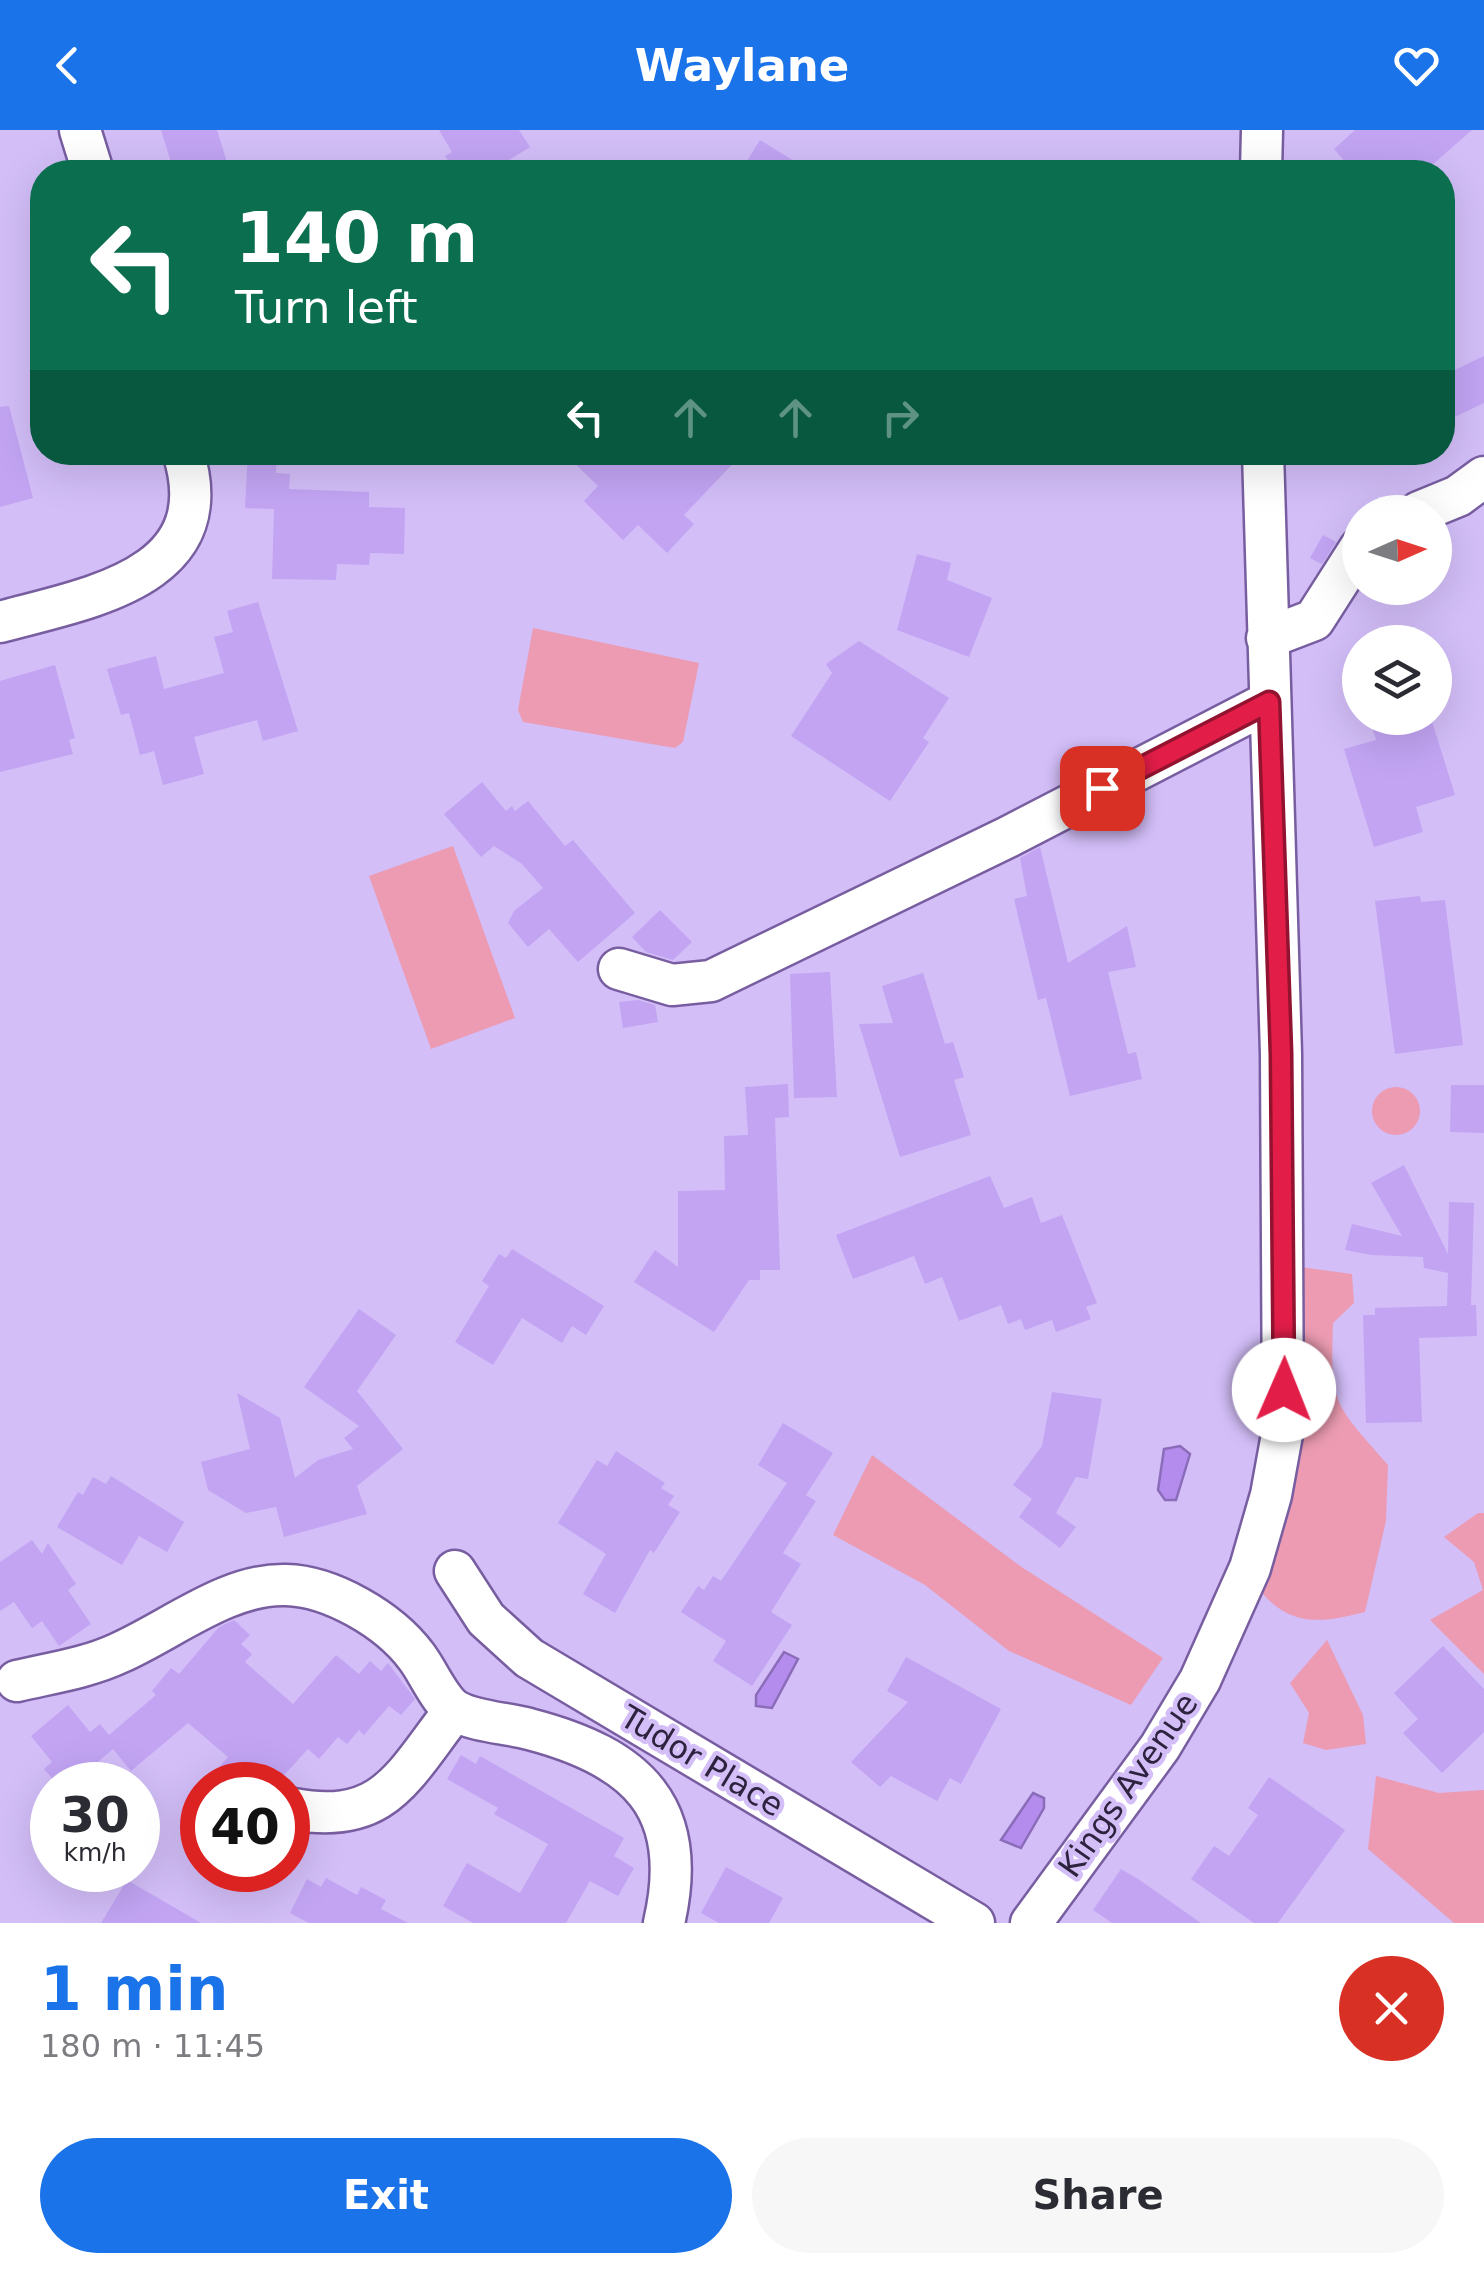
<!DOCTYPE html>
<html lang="en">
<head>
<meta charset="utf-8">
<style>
  body { margin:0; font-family:"DejaVu Sans",sans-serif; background:#f7f7f7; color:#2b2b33; height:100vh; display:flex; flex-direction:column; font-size:38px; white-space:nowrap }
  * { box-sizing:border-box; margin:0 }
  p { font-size:32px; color:#7c7c81 }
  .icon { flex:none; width:55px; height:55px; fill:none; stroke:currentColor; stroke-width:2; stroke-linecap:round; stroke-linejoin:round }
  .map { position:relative; height:1793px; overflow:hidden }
  .panel { display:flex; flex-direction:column; background:#fff; flex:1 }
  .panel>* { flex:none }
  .guide { position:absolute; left:30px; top:30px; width:1425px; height:305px; border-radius:40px; box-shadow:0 10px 40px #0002; background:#0b6e4f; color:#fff; overflow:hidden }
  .needle { width:65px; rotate:87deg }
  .fabs { position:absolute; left:1342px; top:365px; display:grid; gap:20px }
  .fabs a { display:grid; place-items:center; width:110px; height:110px; border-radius:50%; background:#fff; box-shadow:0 10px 40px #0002; font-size:50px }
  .speed { position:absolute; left:30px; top:1632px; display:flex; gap:20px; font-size:50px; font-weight:700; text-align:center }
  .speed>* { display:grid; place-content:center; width:130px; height:130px; border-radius:50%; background:#fff; box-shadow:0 10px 40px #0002; line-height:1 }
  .speed small { font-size:25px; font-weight:400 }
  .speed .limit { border:15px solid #d22; background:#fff; color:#111 }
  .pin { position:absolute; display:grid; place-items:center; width:85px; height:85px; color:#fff; margin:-42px; border-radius:20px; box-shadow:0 5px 15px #0006 }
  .me { position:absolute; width:110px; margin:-55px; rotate:1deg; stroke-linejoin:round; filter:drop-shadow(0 0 8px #0008) }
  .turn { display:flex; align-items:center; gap:35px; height:210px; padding:0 40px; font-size:45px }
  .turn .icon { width:130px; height:130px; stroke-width:2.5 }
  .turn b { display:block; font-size:70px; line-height:85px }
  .lanes { display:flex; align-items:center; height:95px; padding:0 40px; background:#0003; justify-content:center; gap:50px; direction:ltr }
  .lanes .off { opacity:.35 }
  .round { display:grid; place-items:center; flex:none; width:105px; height:105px; border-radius:52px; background:#f7f7f7 }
  .headline { display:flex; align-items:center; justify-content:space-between; height:170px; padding:0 40px }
  h1 { font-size:60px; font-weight:700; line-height:75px; color:#1a73e8 }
  .button { display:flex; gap:20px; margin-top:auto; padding:20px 40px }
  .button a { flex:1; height:115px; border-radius:60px; background:#1a73e8; color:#fff; font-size:40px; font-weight:700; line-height:115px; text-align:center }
  .button a+a { background:#f7f7f7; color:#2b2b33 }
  header { display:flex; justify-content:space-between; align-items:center; height:130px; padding:0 40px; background:#1a73e8; color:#fff; font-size:45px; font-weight:700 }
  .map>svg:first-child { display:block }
  .green { fill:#ec9bb2 }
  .water { fill:#b38ced; stroke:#8b6cb9; stroke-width:2.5 }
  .building { fill:#c2a4f3 }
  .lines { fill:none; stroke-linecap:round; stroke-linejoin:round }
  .minor-casing { stroke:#785ea0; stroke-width:45 }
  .minor { stroke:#fff; stroke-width:40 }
  .route-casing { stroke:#92132f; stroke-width:25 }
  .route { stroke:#e11d48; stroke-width:18 }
  .labels { text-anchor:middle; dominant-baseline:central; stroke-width:9; stroke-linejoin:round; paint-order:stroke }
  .street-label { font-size:32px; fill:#2e233f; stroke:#d3bef8 }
</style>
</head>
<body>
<header><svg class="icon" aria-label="back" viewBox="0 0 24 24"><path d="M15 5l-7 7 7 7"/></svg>Waylane<svg class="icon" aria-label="heart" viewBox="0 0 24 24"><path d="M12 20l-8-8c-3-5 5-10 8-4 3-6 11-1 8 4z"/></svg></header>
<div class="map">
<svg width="1484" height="1793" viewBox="0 0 1484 1793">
  <rect width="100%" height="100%" fill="#d3bef8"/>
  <path class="green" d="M 533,498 L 699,533 L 683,612 L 675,618 L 523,592 L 518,580 Z
    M 453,716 L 515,888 L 431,919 L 369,746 Z
    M1372 981a24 24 0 1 1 48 0a24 24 0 1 1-48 0Z
    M 1300,1137 L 1352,1144 L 1354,1173 L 1333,1193 C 1330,1276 1334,1273 1388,1335 L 1386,1391 L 1365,1482 C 1326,1492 1293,1498 1263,1464 L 1278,1379 Z
    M 872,1325 L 1020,1436 L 1163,1528 L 1131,1575 L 1009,1521 L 925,1455 L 833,1405 Z
    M 1478,1383 L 1484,1383 L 1484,1544 L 1430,1490 L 1483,1460 L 1474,1432 L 1444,1407 Z
    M 1327,1510 L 1363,1585 L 1366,1614 L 1326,1620 L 1303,1613 L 1309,1583 L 1290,1553 Z
    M 1376,1646 L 1439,1663 L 1484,1660 L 1484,1793 L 1454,1793 L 1368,1719 Z"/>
  <path class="water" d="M 1180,1316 L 1190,1324 L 1176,1370 L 1165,1370 L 1158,1360 L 1164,1319 Z
    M 784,1522 L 798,1529 L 772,1578 L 756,1576 L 756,1565 Z
    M 1033,1663 L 1044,1668 L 1044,1678 L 1021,1718 L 1001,1710 Z"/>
  <path class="building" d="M 161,0 L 217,0 L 230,42 L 174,42 Z
    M 439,0 L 519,0 L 530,17 L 490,42 L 456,42 L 445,26 L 452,22 Z
    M 1355,0 L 1472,0 L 1424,42 L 1354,42 L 1334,19 Z
    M 760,10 L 812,42 L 740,42 Z
    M 1484,226 L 1484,273 L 1442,293 L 1442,246 Z
    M 9,276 L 33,368 L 0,377 L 0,277 Z
    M 248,322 L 277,322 L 276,343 L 290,344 L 289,359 L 369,362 L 369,377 L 405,378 L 404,424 L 370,423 L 369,435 L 337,434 L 336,450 L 272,449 L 274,379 L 245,378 Z
    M 563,322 L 744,322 L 684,385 L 694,394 L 667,423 L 638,395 L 623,410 L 584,371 L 598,356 Z
    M 1323,405 L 1336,412 L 1322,434 L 1310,428 Z
    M 917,424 L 951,433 L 947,450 L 992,468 L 969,527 L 897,500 Z
    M 258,472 L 298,601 L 263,611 L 257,590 L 194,607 L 204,644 L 163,655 L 154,621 L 140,625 L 129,583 L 121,585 L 107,539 L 156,526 L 164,559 L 224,543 L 214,507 L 233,502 L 227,481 Z
    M 859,511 L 949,568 L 923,608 L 929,612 L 890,671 L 791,606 L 832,543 L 826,534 Z
    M 55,535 L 75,608 L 69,610 L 73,624 L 0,642 L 0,551 Z
    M 1369,588 L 1431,588 L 1455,665 L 1416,677 L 1423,702 L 1374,717 L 1344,619 L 1376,610 Z
    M 482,652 L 506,681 L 512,676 L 515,681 L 528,671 L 565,716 L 573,710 L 635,783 L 578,832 L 549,799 L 528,817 L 508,793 L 514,781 L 543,758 L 522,734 L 494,716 L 481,727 L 444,684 Z
    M 1040,717 L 1068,833 L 1127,796 L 1136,837 L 1108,842 L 1128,924 L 1136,922 L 1142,949 L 1070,966 L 1046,868 L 1038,870 L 1014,769 L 1027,766 L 1020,728 Z
    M 1420,766 L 1421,772 L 1445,770 L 1463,915 L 1395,924 L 1375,771 Z
    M 660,780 L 692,812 L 673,830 L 646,822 L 632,807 Z
    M 830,842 L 837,967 L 794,968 L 790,844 Z
    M 923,843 L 945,914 L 953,912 L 964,947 L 954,950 L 971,1005 L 900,1027 L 859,894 L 893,893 L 882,856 Z
    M 638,870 L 655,875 L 658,892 L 623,898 L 619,872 Z
    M 788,954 L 789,987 L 775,988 L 780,1140 L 760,1140 L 760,1150 L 749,1150 L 714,1202 L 634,1152 L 655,1120 L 678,1137 L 678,1061 L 725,1060 L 724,1006 L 748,1005 L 745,957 Z
    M 1451,955 L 1484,955 L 1484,1003 L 1450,1002 Z
    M 1404,1035 L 1448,1124 L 1449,1072 L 1474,1073 L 1471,1175 L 1476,1175 L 1477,1206 L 1419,1208 L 1422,1292 L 1366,1293 L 1363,1185 L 1375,1185 L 1375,1178 L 1447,1176 L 1448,1143 L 1424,1138 L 1423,1127 L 1371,1125 L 1345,1120 L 1352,1094 L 1402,1106 L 1371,1053 Z
    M 990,1046 L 1004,1078 L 1032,1067 L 1041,1093 L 1062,1085 L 1097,1173 L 1086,1177 L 1091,1189 L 1056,1202 L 1052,1190 L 1025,1200 L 1021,1189 L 1008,1194 L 1001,1175 L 959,1191 L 942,1147 L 925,1154 L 914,1126 L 853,1149 L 836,1105 Z
    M 512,1119 L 604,1176 L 586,1205 L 572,1196 L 562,1213 L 522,1188 L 493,1235 L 455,1212 L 489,1156 L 482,1151 L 499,1124 L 506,1128 Z
    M 359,1179 L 396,1205 L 357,1261 L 403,1319 L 357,1356 L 367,1384 L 284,1407 L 276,1377 L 246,1383 L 208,1360 L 201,1332 L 250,1319 L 237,1263 L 280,1288 L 295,1348 L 318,1330 L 353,1319 L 344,1308 L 359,1296 L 304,1257 Z
    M 1052,1262 L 1102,1269 L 1088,1349 L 1076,1347 L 1056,1383 L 1076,1397 L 1060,1418 L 1019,1387 L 1032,1369 L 1013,1355 L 1042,1316 Z
    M 783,1293 L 833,1323 L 806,1365 L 816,1371 L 783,1423 L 801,1434 L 771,1482 L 792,1495 L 752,1556 L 713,1531 L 726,1511 L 681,1482 L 698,1456 L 704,1460 L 713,1446 L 721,1451 L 787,1353 L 758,1335 Z
    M 616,1321 L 665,1353 L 661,1358 L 674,1366 L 668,1375 L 680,1382 L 654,1423 L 650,1420 L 615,1483 L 583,1464 L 606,1424 L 558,1393 L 597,1330 L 607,1336 Z
    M 111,1346 L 184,1392 L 167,1422 L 139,1406 L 122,1435 L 57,1397 L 78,1362 L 83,1365 L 93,1347 L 106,1354 Z
    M 32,1410 L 42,1424 L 48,1413 L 76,1454 L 68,1460 L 91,1494 L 59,1516 L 42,1491 L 32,1498 L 14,1472 L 0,1481 L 0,1432 Z
    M 234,1490 L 250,1505 L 241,1514 L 252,1524 L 245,1532 L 293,1574 L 336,1525 L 359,1544 L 370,1531 L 381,1541 L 388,1533 L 415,1569 L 401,1585 L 389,1576 L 364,1605 L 359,1600 L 347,1614 L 338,1607 L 319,1629 L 308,1619 L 275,1655 L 204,1655 L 228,1627 L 188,1593 L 131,1641 L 113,1619 L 71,1655 L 58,1655 L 44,1639 L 52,1632 L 31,1606 L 68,1575 L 90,1602 L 100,1594 L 109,1605 L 156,1565 L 152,1561 L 171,1538 L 179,1544 L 219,1497 Z
    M 1443,1516 L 1484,1559 L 1484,1602 L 1442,1643 L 1403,1603 L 1418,1589 L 1394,1563 Z
    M 906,1527 L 1001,1579 L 961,1654 L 950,1648 L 937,1671 L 891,1646 L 880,1657 L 851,1632 L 908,1572 L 887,1561 Z
    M 461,1625 L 476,1634 L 480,1626 L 624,1708 L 614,1726 L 634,1738 L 618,1766 L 590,1751 L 566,1793 L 473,1793 L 443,1776 L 467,1733 L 520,1763 L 548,1714 L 494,1684 L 498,1678 L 447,1649 Z
    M 1269,1647 L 1345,1700 L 1278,1793 L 1254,1793 L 1191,1749 L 1214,1716 L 1229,1726 L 1258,1685 L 1248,1678 Z
    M 726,1737 L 783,1768 L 769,1793 L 719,1793 L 701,1783 Z
    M 1121,1739 L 1138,1749 L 1201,1793 L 1112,1793 L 1093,1780 Z
    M 326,1748 L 357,1765 L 361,1757 L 386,1770 L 381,1779 L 408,1793 L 309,1793 L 290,1783 L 307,1749 L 321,1757 Z
    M 127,1750 L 201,1793 L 101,1793 Z"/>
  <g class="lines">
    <defs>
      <path id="minor" d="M 80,0 L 93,42
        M 1261,42 L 1262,0
        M 1419,382 L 1458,366 L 1484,347
        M 0,492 C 88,468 223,448 183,322
        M 1267,508 L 1314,490 L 1360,418
        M 619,839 L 672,855 L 711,851 L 1008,707 L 1269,572
        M 455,1441 L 486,1489 L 529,1528 L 974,1793
        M 17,1551 C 51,1543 87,1538 119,1523 C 171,1500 228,1453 286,1455 C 331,1456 389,1490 416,1526 C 428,1541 440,1572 456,1581 C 475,1592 508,1593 529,1599 C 637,1627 691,1677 664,1793
        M 293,1679 C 385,1696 403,1646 454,1581
        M 1031,1793 L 1160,1617 L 1200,1550 L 1250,1438 L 1271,1365 L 1283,1299 L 1281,924 L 1263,322"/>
    </defs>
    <use href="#minor" class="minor-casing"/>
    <use href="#minor" class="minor"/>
  </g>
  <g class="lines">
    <defs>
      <path id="route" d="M 1102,658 L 1269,572 L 1281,924 L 1284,1260"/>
    </defs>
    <use href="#route" class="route-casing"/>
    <use href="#route" class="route"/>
  </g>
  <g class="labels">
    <g class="street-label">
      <text transform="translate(702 1631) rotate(31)">Tudor Place</text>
      <text transform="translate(1128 1655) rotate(-55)">Kings Avenue</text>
    </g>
  </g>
</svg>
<div class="fabs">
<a><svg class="needle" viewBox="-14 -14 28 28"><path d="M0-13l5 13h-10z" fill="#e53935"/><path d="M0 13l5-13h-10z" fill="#7c7c81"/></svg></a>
<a><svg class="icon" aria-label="layers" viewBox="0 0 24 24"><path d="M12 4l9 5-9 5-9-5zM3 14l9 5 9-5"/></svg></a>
</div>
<div class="speed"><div>30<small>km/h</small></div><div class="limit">40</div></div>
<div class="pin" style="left:1102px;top:658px;background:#d93025"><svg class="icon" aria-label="arrive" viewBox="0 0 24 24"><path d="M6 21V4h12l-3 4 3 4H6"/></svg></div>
<svg class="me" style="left:1284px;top:1260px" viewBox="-20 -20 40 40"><circle r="19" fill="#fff"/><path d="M0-13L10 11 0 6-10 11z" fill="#e11d48"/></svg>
<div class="guide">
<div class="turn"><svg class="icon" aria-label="left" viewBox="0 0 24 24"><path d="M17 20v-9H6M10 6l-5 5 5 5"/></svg><div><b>140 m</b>Turn left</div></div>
<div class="lanes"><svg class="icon" aria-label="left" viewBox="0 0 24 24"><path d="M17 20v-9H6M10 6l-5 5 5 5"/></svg><svg class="icon off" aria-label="ahead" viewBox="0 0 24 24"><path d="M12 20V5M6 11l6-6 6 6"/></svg><svg class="icon off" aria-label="ahead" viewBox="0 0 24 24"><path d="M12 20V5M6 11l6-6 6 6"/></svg><svg class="icon off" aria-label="right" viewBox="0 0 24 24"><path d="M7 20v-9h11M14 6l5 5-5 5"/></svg></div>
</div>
</div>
<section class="panel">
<div class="headline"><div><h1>1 min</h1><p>180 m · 11:45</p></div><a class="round" style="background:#d93025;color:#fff"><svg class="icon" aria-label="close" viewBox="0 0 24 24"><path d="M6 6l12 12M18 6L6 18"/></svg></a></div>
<div class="button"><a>Exit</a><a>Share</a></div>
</section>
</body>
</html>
